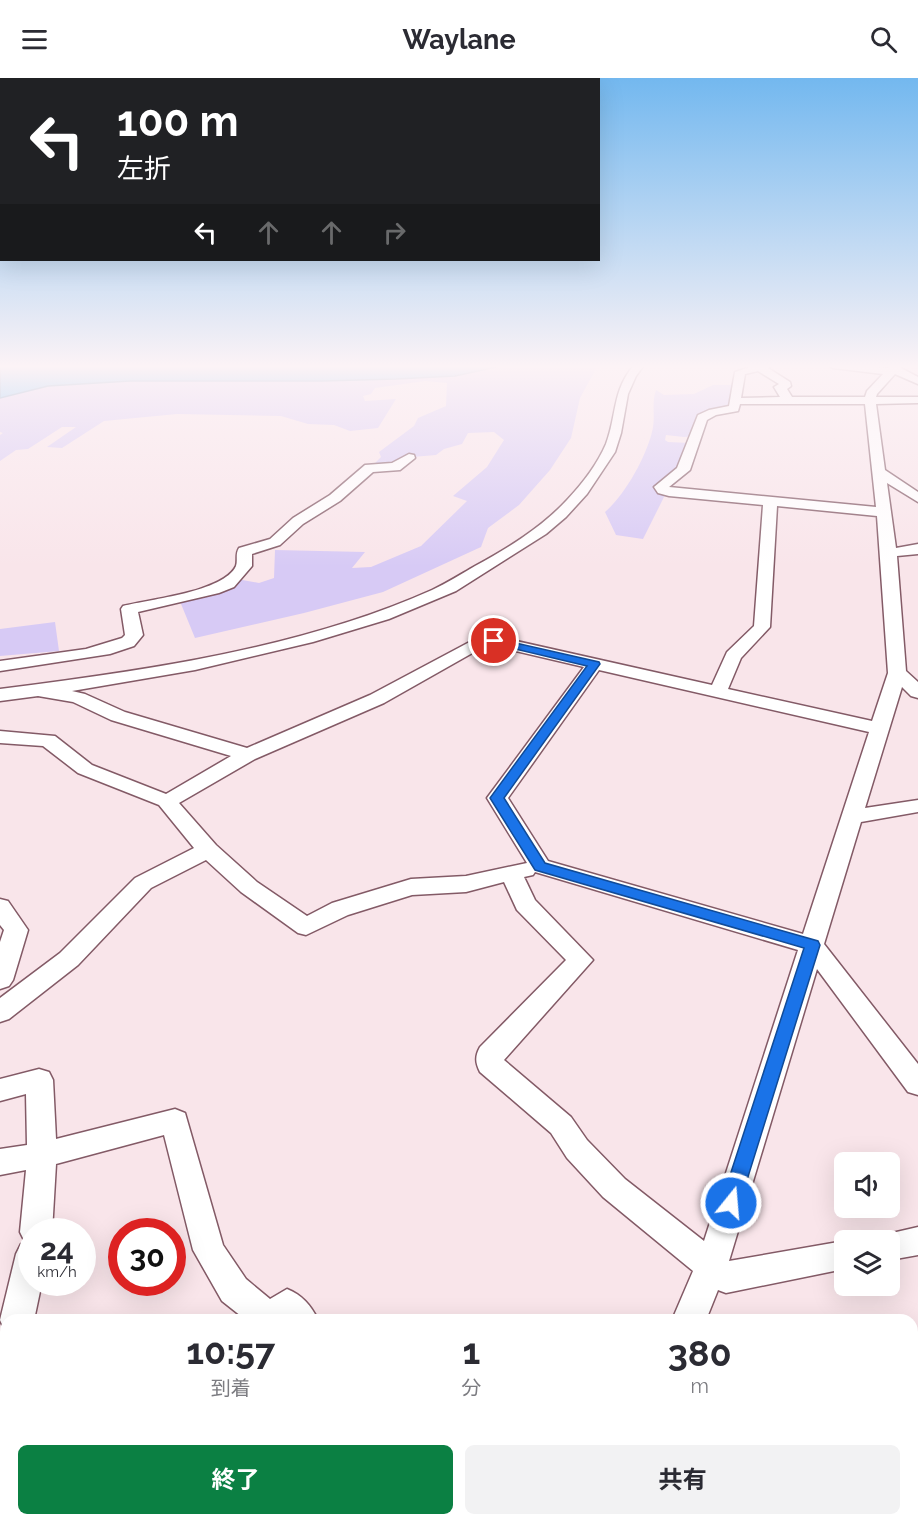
<!DOCTYPE html>
<html lang="ja">
<head>
<meta charset="utf-8">
<style>
  body { margin:0; font-family:Raleway,"Noto Sans JP",sans-serif; background:#f2f2f3; color:#2b2b33; height:100vh; display:flex; flex-direction:column; font-size:22px; white-space:nowrap }
  * { box-sizing:border-box; margin:0 }
  p { font-size:20px; color:#7c7c81 }
  .icon { flex:none; width:33px; height:33px; fill:none; stroke:currentColor; stroke-width:2; stroke-linecap:round; stroke-linejoin:round }
  .map { position:relative; flex:1; overflow:hidden }
  .side { position:absolute; left:0px; top:1236px; width:918px; height:212px; display:flex; flex-direction:column; background:#fff; border-radius:18px 18px 0 0; box-shadow:0 6px 24px #0002 }
  .side>* { flex:none }
  .guide { position:absolute; left:0px; top:0px; width:600px; height:183px; box-shadow:0 6px 24px #0002; background:#202124; color:#fff; overflow:hidden }
  .buttons { position:absolute; left:834px; top:1074px; display:grid; gap:12px }
  .buttons a { display:grid; place-items:center; width:66px; height:66px; border-radius:9px; background:#fff; box-shadow:0 6px 24px #0002; font-size:30px }
  .speed { position:absolute; left:18px; top:1140px; display:flex; gap:12px; font-size:30px; font-weight:700; text-align:center }
  .speed>* { display:grid; place-content:center; width:78px; height:78px; border-radius:50%; background:#fff; box-shadow:0 6px 24px #0002; line-height:1 }
  .speed small { font-size:15px; font-weight:400 }
  .speed .limit { border:9px solid #d22; background:#fff; color:#111 }
  .pin { position:absolute; display:grid; place-items:center; width:51px; height:51px; color:#fff; margin:-26px; border:3px solid #fff; border-radius:50%; box-shadow:0 2px 6px #0007 }
  .me { position:absolute; width:66px; margin:-33px; rotate:17deg; stroke-linejoin:round; filter:drop-shadow(0 0 4px #0008) }
  .turn { display:flex; align-items:center; gap:21px; height:126px; padding:0 18px; font-size:27px }
  .turn .icon { width:78px; height:78px; stroke-width:2.5 }
  .turn b { display:block; font-size:42px; line-height:51px }
  .lanes { display:flex; align-items:center; height:57px; padding:0 18px; background:#0003; justify-content:center; gap:30px; direction:ltr }
  .lanes .off { opacity:.35 }
  .eta { display:flex; justify-content:space-evenly; align-items:center; height:102px; text-align:center }
  .eta b { font-size:36px; font-weight:700; line-height:42px }
  .cta { display:flex; gap:12px; margin-top:auto; padding:12px 18px }
  .cta a { flex:1; height:69px; border-radius:9px; background:#0b8043; color:#fff; font-size:24px; font-weight:700; line-height:69px; text-align:center }
  .cta a+a { background:#f2f2f3; color:#2b2b33 }
  header { display:flex; justify-content:space-between; align-items:center; height:78px; padding:0 18px; background:#fff; font-size:27px; font-weight:700 }
  .map>svg:first-child { display:block }
  .green { fill:#d7caf5 }
  .water { fill:#65bffa; stroke:#558fba; stroke-width:1.5 }
  .lines { fill:none; stroke-linecap:round; stroke-linejoin:round }
  .minor-casing { stroke:#835a66; stroke-width:3 }
  .minor { fill:#fff; fill-rule:evenodd }
  .route { fill:#1a73e8; stroke:#114b97; stroke-width:1.5 }
</style>
</head>
<body>
<header><svg class="icon" aria-label="menu" viewBox="0 0 24 24"><path d="M4 6h16M4 12h16M4 18h16"/></svg>Waylane<svg class="icon" aria-label="search" viewBox="0 0 24 24"><circle cx="10" cy="10" r="6"/><path d="M15 15l6 6"/></svg></header>
<div class="map">
<svg width="918" height="1447" viewBox="0 0 918 1447">
  <rect width="100%" height="100%" fill="#f9e5ea"/>
  <path class="green" d="M 565,287 L 598,287 L 580,320 L 571,360 L 550,392 L 519,427 L 488,450 L 481,469 L 383,514 L 304,535 L 195,560 L 179,521 L 237,501 L 259,505 L 274,500 L 275,472 L 365,474 L 352,490 L 371,489 L 421,468 L 467,423 L 453,418 L 487,389 L 504,362 L 494,354 L 468,355 L 462,366 L 444,371 L 436,377 L 412,379 L 393,387 L 375,385 L 381,379 L 379,374 L 414,348 L 418,340 L 446,328 L 447,305 L 425,303 L 375,310 L 371,316 L 363,318 L 365,323 L 396,321 L 378,350 L 350,353 L 334,347 L 308,346 L 281,338 L 177,336 L 104,343 L 62,370 L 47,369 L 76,349 L 62,349 L 28,371 L 16,372 L 0,383 L 0,357 L 3,355 L 0,354 L 0,320 L 48,308 L 130,303 L 322,303 L 396,301 L 455,298 L 501,288 Z
    M 713,307 L 735,307 L 734,330 L 713,333 L 695,358 L 684,359 L 666,357 L 665,362 L 668,364 L 690,365 L 681,391 L 666,404 L 666,415 L 643,461 L 616,457 L 605,434 C 625,417 646,379 652,354 C 656,340 651,326 656,312 L 664,317 L 694,316 Z
    M 55,544 L 59,573 L 0,578 L 0,551 Z"/>
  <path class="water" d="M 0,287 L 565,287 L 501,288 L 455,298 L 396,301 L 322,303 L 130,303 L 48,308 L 0,320 Z"/>
  <g class="lines">
    <defs>
      <path id="minor" d="M 634,287 L 644,287 L 636,298 L 628,316 L 621,355 L 615,374 L 587,416 L 566,439 L 546,456 L 456,513 L 389,541 L 313,564 L 195,592 L 72,613 L 85,616 L 125,634 L 247,670 L 370,617 L 479,559 L 494,558 L 712,607 L 727,574 L 754,548 L 763,427 L 669,418 L 658,415 L 654,409 L 677,390 L 698,337 L 709,332 L 729,328 L 735,294 L 756,287 L 772,287 L 768,290 L 790,304 L 791,308 L 787,311 L 792,319 L 865,319 L 867,313 L 883,296 L 833,290 L 828,287 L 889,290 L 893,287 L 903,287 L 901,290 L 918,299 L 918,306 L 895,296 L 877,316 L 876,319 L 918,319 L 918,325 L 876,326 L 885,392 L 918,414 L 918,424 L 887,405 L 896,470 L 918,466 L 918,476 L 897,478 L 906,593 L 918,604 L 918,620 L 911,618 L 902,609 L 865,730 L 918,722 L 918,734 L 861,744 L 824,866 L 918,986 L 918,1017 L 908,1014 L 817,891 L 729,1183 L 844,1163 L 844,1191 L 726,1215 L 718,1212 L 706,1242 L 672,1242 L 693,1193 L 603,1119 L 567,1080 L 551,1055 L 480,994 C 475,984 475,978 480,969 L 566,882 L 517,832 L 504,804 L 466,814 L 412,817 L 348,837 L 306,857 L 298,855 L 241,814 L 206,782 L 151,810 L 78,887 L 9,941 L 0,944 L 0,920 L 60,875 L 135,800 L 194,770 L 159,727 L 78,695 L 43,668 L 0,665 L 0,653 L 55,658 L 92,687 L 166,716 L 231,678 L 111,642 L 73,624 L 38,618 L 0,623 L 0,611 C 142,593 300,571 432,512 C 447,505 461,496 475,488 C 508,470 541,450 567,422 C 582,406 597,387 606,366 C 617,337 612,313 634,287 ZM 758,293 L 779,306 L 774,309 L 780,319 L 741,320 L 745,296 ZM 740,326 L 865,326 L 876,429 L 669,409 L 690,392 L 707,342 L 716,337 L 738,333 ZM 777,428 L 877,438 L 888,595 L 872,643 L 728,611 L 741,580 L 770,549 ZM 494,568 L 584,589 L 487,720 L 527,785 L 466,798 L 411,801 L 332,825 L 307,838 L 257,804 L 216,767 L 179,725 L 255,681 L 384,625 L 483,569 ZM 599,592 L 869,654 L 803,856 L 548,783 L 508,720 ZM 535,794 L 798,872 L 704,1163 L 625,1101 L 587,1062 L 571,1039 L 504,982 L 593,882 L 535,822 L 524,799 L 533,797 Z
        M 409,376 L 414,377 L 415,380 L 400,392 L 373,394 L 340,423 L 303,446 L 280,467 L 252,476 L 252,488 L 234,509 L 219,515 L 138,534 L 143,557 L 134,568 L 110,576 L 0,593 L 0,583 L 86,571 L 122,560 L 125,557 L 121,531 L 123,528 C 150,521 224,514 236,488 C 238,482 235,476 239,470 L 270,461 L 293,440 L 330,417 L 365,387 L 392,385 Z
        M 0,821 L 8,823 L 28,852 L 13,902 L 9,908 L 0,911 L 0,864 L 4,852 L 0,847 Z
        M 39,991 L 49,994 L 53,1002 L 56,1061 L 175,1031 L 185,1035 L 223,1167 L 246,1201 L 270,1221 L 287,1211 C 302,1217 311,1227 318,1242 L 246,1242 L 222,1223 L 193,1172 L 164,1057 L 56,1086 L 52,1154 L 32,1154 L 32,1204 L 42,1204 L 34,1242 L 6,1242 L 5,1253 L 0,1242 L 16,1176 L 21,1166 L 25,1164 L 20,1154 L 26,1092 L 0,1097 L 0,1071 L 27,1067 L 26,1016 L 0,1023 L 0,1001 Z
        M 918,1149 L 918,1177 L 890,1182 L 890,1162 L 877,1162 L 879,1158 Z
        M 6,1255 L 6,1302 L 0,1305 L 0,1258 Z
        M 500,1442 L 542,1442 L 544,1447 L 502,1447 Z
        M 562,1442 L 601,1442 L 599,1447 L 560,1447 Z"/>
    </defs>
    <use href="#minor" class="minor-casing"/>
    <use href="#minor" class="minor"/>
  </g>
  <linearGradient id="sky" x2="0" y2="1"><stop stop-color="#73b8ef"/><stop offset="0.59" stop-color="#fcf3f6"/><stop offset="1" stop-color="#fcf3f6" stop-opacity="0"/></linearGradient>
  <rect width="918" height="489" fill="url(#sky)"/>
  <path class="route" d="M 494,560 L 599,584 L 600,586 L 504,720 L 545,785 L 818,863 L 820,867 L 738,1131 L 731,1133 L 724,1131 L 721,1125 L 804,870 L 535,792 L 490,720 L 587,588 L 490,565 L 488,563 Z"/>
</svg>
<div class="buttons">
<a><svg class="icon" aria-label="sound" viewBox="0 0 24 24"><path d="M4 9h4l5-4v14l-5-4H4zM17 9q2 3 0 6"/></svg></a>
<a><svg class="icon" aria-label="layers" viewBox="0 0 24 24"><path d="M12 4l9 5-9 5-9-5zM3 14l9 5 9-5"/></svg></a>
</div>
<div class="speed"><div>24<small>km/h</small></div><div class="limit">30</div></div>
<div class="pin" style="left:494px;top:563px;background:#d93025"><svg class="icon" aria-label="arrive" viewBox="0 0 24 24"><path d="M6 21V4h12l-3 4 3 4H6"/></svg></div>
<svg class="me" style="left:731px;top:1125px" viewBox="-20 -20 40 40"><circle r="17" fill="#1a73e8" stroke="#fff" stroke-width="3"/><path d="M0-11L8 9 0 5-8 9z" fill="#fff"/></svg>
<div class="guide">
<div class="turn"><svg class="icon" aria-label="left" viewBox="0 0 24 24"><path d="M17 20v-9H6M10 6l-5 5 5 5"/></svg><div><b>100 m</b>左折</div></div>
<div class="lanes"><svg class="icon" aria-label="left" viewBox="0 0 24 24"><path d="M17 20v-9H6M10 6l-5 5 5 5"/></svg><svg class="icon off" aria-label="ahead" viewBox="0 0 24 24"><path d="M12 20V5M6 11l6-6 6 6"/></svg><svg class="icon off" aria-label="ahead" viewBox="0 0 24 24"><path d="M12 20V5M6 11l6-6 6 6"/></svg><svg class="icon off" aria-label="right" viewBox="0 0 24 24"><path d="M7 20v-9h11M14 6l5 5-5 5"/></svg></div>
</div>
<section class="side">
<div class="eta">
<div><b>10:57</b><p>到着</p></div>
<div><b>1</b><p>分</p></div>
<div><b>380</b><p>m</p></div>
</div>
<div class="cta"><a>終了</a><a>共有</a></div>
</section>
</div>
</body>
</html>
